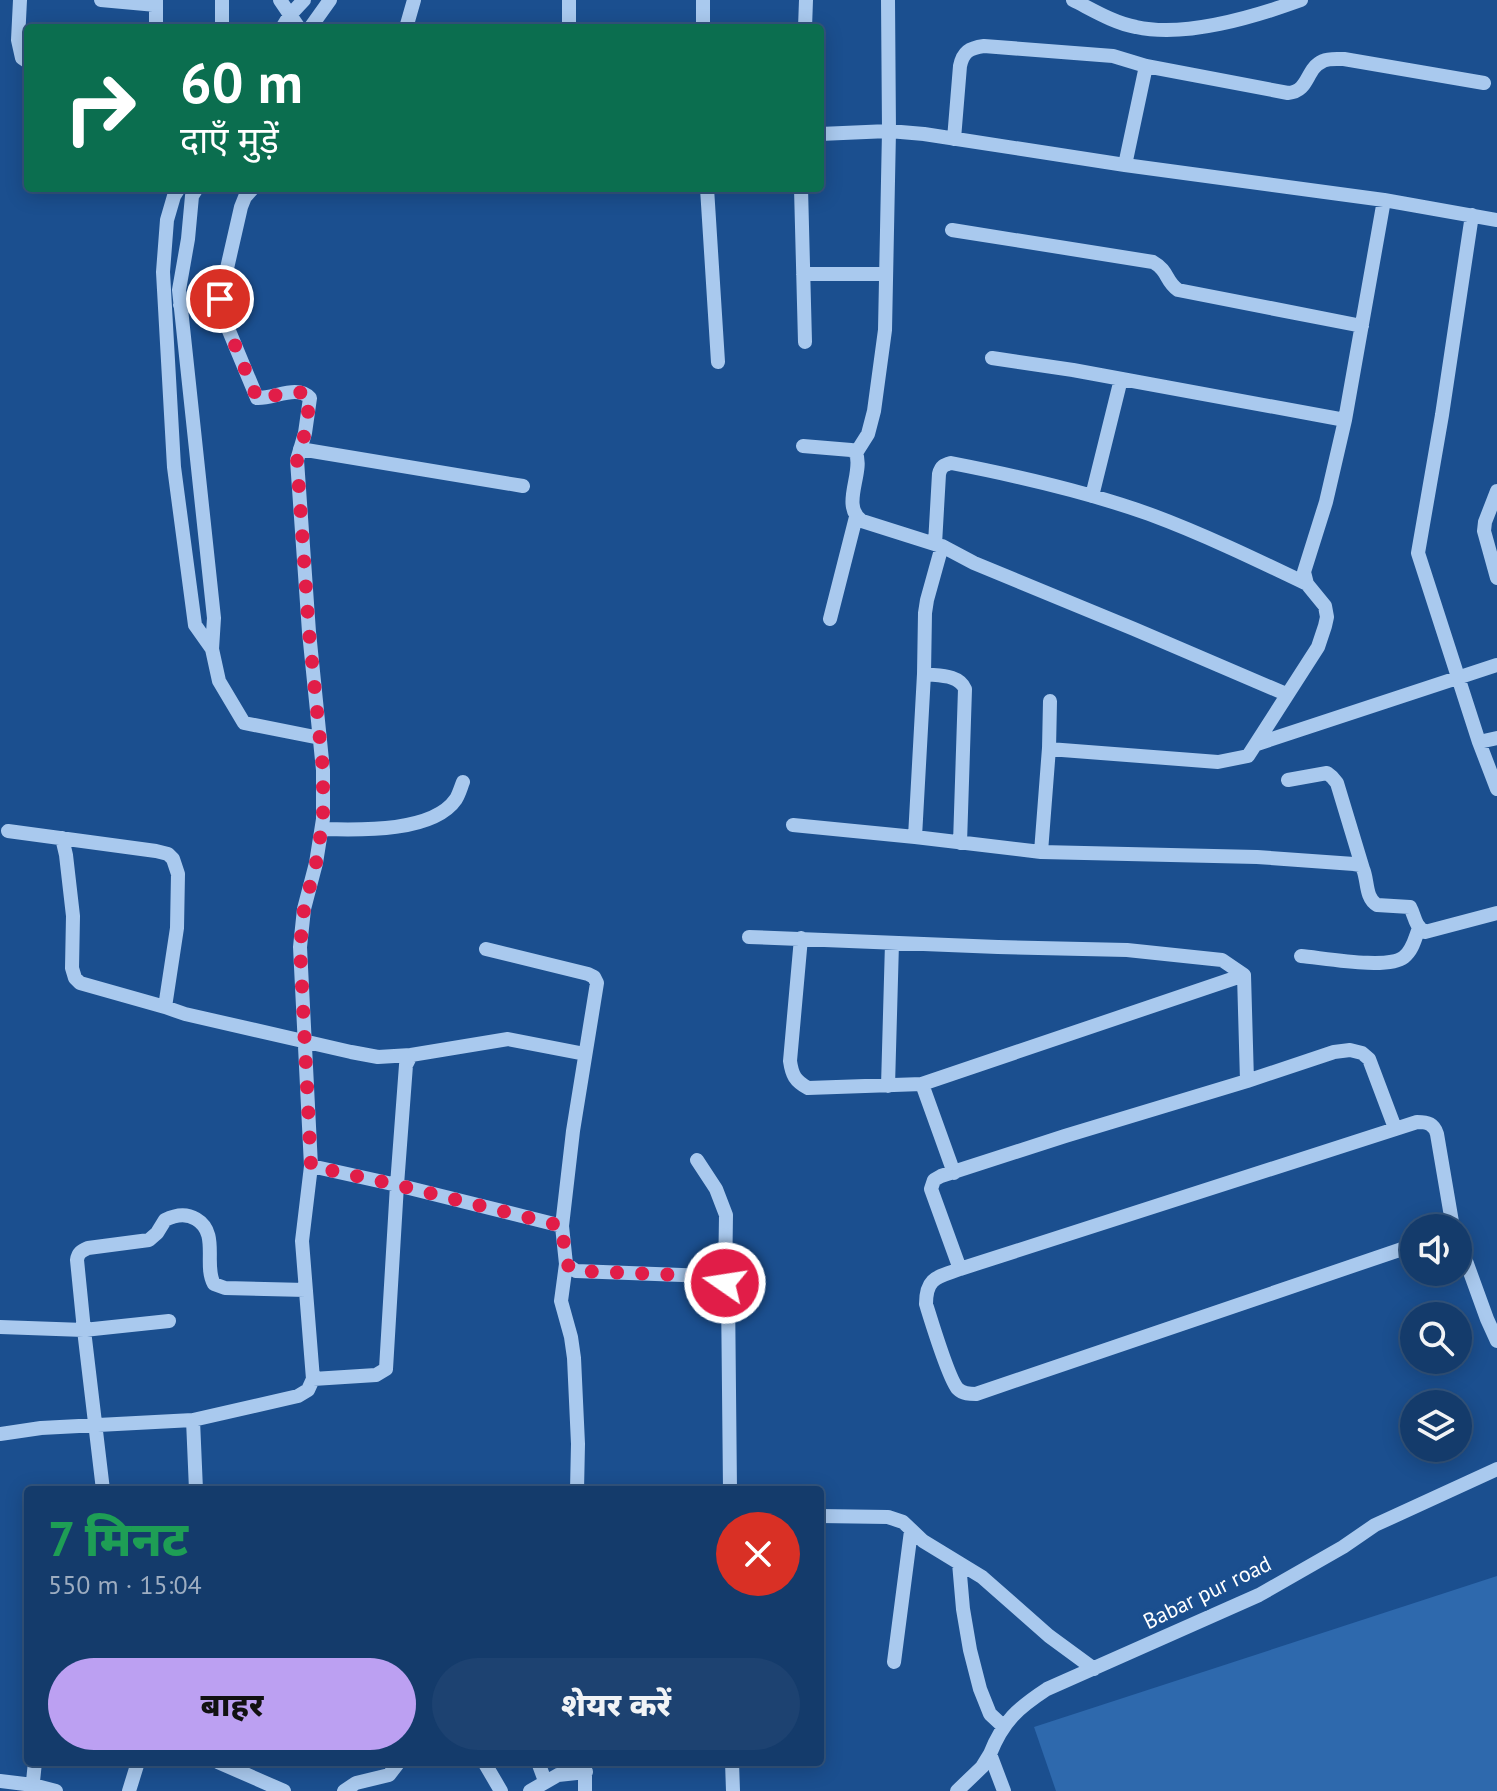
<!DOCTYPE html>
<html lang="hi">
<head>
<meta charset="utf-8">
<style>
  body { margin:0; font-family:"PT Sans","Noto Sans Devanagari",sans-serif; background:#1d4271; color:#f1f3f6; height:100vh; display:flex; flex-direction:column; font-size:30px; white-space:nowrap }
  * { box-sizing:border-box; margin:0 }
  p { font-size:26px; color:#9dadc1 }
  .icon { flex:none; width:44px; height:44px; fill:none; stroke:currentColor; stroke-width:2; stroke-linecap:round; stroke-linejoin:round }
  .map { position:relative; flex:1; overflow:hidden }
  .details { position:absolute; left:24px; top:1486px; width:800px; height:280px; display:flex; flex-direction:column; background:#143b6b; border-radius:8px; box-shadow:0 4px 20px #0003,0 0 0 2px #33557e }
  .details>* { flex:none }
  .banner { position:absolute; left:24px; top:24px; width:800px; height:168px; border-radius:8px; box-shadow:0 4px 20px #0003,0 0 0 2px #33557e; background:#0b6e4f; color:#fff; overflow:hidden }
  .tools { position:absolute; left:1400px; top:1214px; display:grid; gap:16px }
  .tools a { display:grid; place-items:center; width:72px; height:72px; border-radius:50%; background:#143b6b; box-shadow:0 4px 20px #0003,0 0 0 2px #33557e; font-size:40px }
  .pin { position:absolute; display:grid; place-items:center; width:68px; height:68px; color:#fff; margin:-34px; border:4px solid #fff; border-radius:50%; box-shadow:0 2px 8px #0007 }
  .me { position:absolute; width:88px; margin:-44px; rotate:283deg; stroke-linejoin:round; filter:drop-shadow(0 0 6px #0008) }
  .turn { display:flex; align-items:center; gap:28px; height:168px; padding:0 24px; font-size:36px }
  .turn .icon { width:104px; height:104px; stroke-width:2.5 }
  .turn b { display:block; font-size:56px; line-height:68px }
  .round { display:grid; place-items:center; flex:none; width:84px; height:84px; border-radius:42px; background:#1d4271 }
  .overview { display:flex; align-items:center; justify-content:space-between; height:136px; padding:0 24px }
  h1 { font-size:48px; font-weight:800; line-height:60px; color:#1e9e55 }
  .button { display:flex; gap:16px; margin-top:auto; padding:16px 24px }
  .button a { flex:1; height:92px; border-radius:48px; background:#bca0f2; color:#111; font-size:32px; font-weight:800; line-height:92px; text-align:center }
  .button a+a { background:#1d4271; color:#f1f3f6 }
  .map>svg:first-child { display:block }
  .green { fill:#2e69ad }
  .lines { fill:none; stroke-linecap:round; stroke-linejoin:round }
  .minor { stroke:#a9c9ee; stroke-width:14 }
  .route { stroke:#e11d48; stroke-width:14; stroke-dasharray:0 25.2 }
  .labels { text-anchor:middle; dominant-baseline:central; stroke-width:8; stroke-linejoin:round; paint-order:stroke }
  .street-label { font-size:22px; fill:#fff; stroke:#1b4f8f }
</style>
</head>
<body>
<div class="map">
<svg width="1497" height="1791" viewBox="0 0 1497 1791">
  <rect width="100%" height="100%" fill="#1b4f8f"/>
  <path class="green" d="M 1497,1576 L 1497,1791 L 1056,1791 L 1034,1727 Z"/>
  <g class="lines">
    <path class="minor" d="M 20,0 L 18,40 L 22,58 L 28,62
      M 101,0 L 156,5
      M 156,0 L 156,28
      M 280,0 L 299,28
      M 569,0 L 569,28
      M 703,0 L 703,28
      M 1073,0 C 1093,10 1114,23 1136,27 C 1186,38 1254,17 1301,0
      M 222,28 L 222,0
      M 282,28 L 290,15 L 304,0
      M 310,28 L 330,0
      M 406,28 L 414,0
      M 805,28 L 806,0
      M 820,134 L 889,131 L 924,134 L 1125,165 L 1384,200 L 1497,220
      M 954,139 L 960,66 C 963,52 969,48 984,46 L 1113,56 L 1146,66 L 1288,93 C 1310,91 1305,69 1323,61 C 1329,58 1337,59 1344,59 L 1484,83
      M 1125,165 L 1146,66
      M 179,188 L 174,196 L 167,220 L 163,272 L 174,467 L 195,625 L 212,649
      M 197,188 L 192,196 L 188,239 L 179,290 L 214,618 L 212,649 L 219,681 L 244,723 L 320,738
      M 707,188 L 718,362
      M 801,188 L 805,342
      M 1472,215 L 1442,415 L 1418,553 L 1479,742 L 1497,789
      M 952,230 L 1153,262 C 1169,271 1165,281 1178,290 L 1362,326
      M 803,274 L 886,274
      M 180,305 L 219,308
      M 992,358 L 1073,370 L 1345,420 L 1326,502 L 1304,572 L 1307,584 L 1325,606 L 1327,617 L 1325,626 L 1318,647 L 1248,756 L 1218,762 L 1049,749 L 1050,701
      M 1345,420 L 1384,200
      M 803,446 L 851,450 L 856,453 C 864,473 840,506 862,521 L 941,546
      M 300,449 L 523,486
      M 856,453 L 868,434 L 874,411 L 885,330 L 889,131 L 888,0
      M 1497,491 L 1485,522 L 1484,531 L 1497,578
      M 1092,496 L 1121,379
      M 935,544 L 939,474 C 941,466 944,465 951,463 C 1018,476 1085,491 1149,514 C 1203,534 1255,559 1307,584
      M 830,619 L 856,517
      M 924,674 C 938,676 959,674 965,689 L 960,843
      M 1479,742 L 1497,738
      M 1257,744 L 1497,665
      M 1049,748 L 1041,852 L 1257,857 L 1354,864 L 1360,865 L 1363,869 C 1368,880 1365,898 1377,905 L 1410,907 C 1415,916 1414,925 1425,932 L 1497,913
      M 1288,780 L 1327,773 L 1332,777 L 1337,783 L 1363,869
      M 793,825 L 915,837 L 1041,852
      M 322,829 C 358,830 433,833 456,799 C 459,794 461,787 463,782
      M 8,831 L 156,851 L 168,854 L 173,859 L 178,874 L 177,928 L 165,1007 L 185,1014 L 351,1052 L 378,1057 L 411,1055 L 406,1065 L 397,1185 L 386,1369 L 376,1375 L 313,1379
      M 915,837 L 924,674 L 925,613 L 927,600 L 942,546 L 974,563 L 1134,629 L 1286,694
      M 62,838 L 66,855 L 73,916 L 72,968 L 75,978 L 80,983 L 165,1007
      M 749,937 L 998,947 L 1127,950 L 1222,960 L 1244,975
      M 801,938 L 790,1061 C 792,1075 795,1081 808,1088 L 922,1084
      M 486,949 L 588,974 L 594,977 L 597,983 L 573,1131 L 562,1226
      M 1301,956 C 1324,958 1388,970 1404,957 C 1413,950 1415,938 1419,928
      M 411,1055 L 508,1039 L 585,1054
      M 888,1086 L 892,943
      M 697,1160 L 716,1189 L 726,1215 L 725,1283
      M 311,1166 L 397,1185 L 562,1226 L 566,1264 L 576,1271 L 708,1276 L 722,1281 L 728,1291 L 730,1490
      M 954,1173 L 922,1084 L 1244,975 L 1247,1081
      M 1458,1239 L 1487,1319 L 1497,1341
      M 1414,1245 L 976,1394 C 970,1394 963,1394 958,1389 C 949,1380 931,1320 926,1304 C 926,1277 938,1277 960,1269 L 1417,1122 C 1428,1122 1434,1124 1437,1134 L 1453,1228
      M 566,1264 L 561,1301 L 571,1337 L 574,1358 L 578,1444 L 577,1490
      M 960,1269 L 931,1189 L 934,1180 L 941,1176 L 1065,1136 L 1247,1081 L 1334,1052 L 1350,1050 L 1362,1053 L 1369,1059 L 1395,1128
      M 169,1321 L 84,1330 L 77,1260 C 78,1253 81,1251 88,1248 L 149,1240 L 157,1233 L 165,1220 C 175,1215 186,1213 196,1219 C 220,1233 203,1265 214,1284 L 225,1288 L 306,1290
      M 0,1327 L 84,1330 L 103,1490
      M 193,1420 L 298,1396 L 308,1390 L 313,1379 L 302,1241 L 311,1166 L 300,947 L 304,909 L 316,863 L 323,819 L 323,770 L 309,632 L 297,460 L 305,433 L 310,398 C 297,384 274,399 257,398 L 227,326 L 219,313 L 220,299 L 241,207 L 245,197 L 253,188
      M 0,1434 L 41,1428 L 193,1420 L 196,1490
      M 820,1516 L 888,1517 L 903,1522 L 923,1541 L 982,1577 L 1049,1636 L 1094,1669
      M 959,1563 L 963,1609 L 970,1650 L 980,1689 L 990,1714 L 1004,1727
      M 894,1662 L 911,1531
      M 218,1762 L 284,1791
      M 484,1762 L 501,1791
      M 538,1762 L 545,1781
      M 732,1762 L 733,1791
      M 0,1781 L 33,1785 L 56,1791
      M 32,1791 L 35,1762
      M 129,1791 L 138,1762
      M 344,1791 L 356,1783 L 389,1775 L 399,1762
      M 530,1791 L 558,1775 L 586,1772
      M 585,1791 L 585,1762
      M 957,1791 L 982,1767 L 990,1754
      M 1004,1791 L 990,1754 C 1003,1721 1018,1708 1047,1689 L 1259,1595 L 1343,1547 L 1375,1525 L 1497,1469"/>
  </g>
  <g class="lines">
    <path class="route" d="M 220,299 L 219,313 L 227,326 L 257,398 C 274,399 297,384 310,398 L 305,433 L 297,460 L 309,632 L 323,770 L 323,819 L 316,863 L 304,909 L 300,947 L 311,1166 L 397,1185 L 562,1226 L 566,1264 L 576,1271 L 708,1276 L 717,1278 L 725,1283"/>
  </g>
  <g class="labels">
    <g class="street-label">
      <text transform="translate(1207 1592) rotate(-26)">Babar pur road</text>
    </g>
  </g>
</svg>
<div class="tools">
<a><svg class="icon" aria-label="sound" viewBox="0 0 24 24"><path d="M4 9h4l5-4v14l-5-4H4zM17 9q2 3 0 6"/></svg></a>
<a><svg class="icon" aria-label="search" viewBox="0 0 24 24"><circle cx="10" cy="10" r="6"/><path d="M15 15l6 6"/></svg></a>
<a><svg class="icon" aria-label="layers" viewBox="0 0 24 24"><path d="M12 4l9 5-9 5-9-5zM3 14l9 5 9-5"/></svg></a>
</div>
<div class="pin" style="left:220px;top:299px;background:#d93025"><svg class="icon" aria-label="arrive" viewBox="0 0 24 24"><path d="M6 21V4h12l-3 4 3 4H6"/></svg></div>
<svg class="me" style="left:725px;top:1283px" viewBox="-20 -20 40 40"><circle r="17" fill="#e11d48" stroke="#fff" stroke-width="3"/><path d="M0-11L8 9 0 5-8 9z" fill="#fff"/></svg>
<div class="banner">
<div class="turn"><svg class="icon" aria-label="right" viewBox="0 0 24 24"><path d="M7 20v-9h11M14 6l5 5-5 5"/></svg><div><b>60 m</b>दाएँ मुड़ें</div></div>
</div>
<section class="details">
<div class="overview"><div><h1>7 मिनट</h1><p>550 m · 15:04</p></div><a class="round" style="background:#d93025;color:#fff"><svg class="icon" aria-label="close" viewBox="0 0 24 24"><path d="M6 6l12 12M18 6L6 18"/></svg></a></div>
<div class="button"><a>बाहर</a><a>शेयर करें</a></div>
</section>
</div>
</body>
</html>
